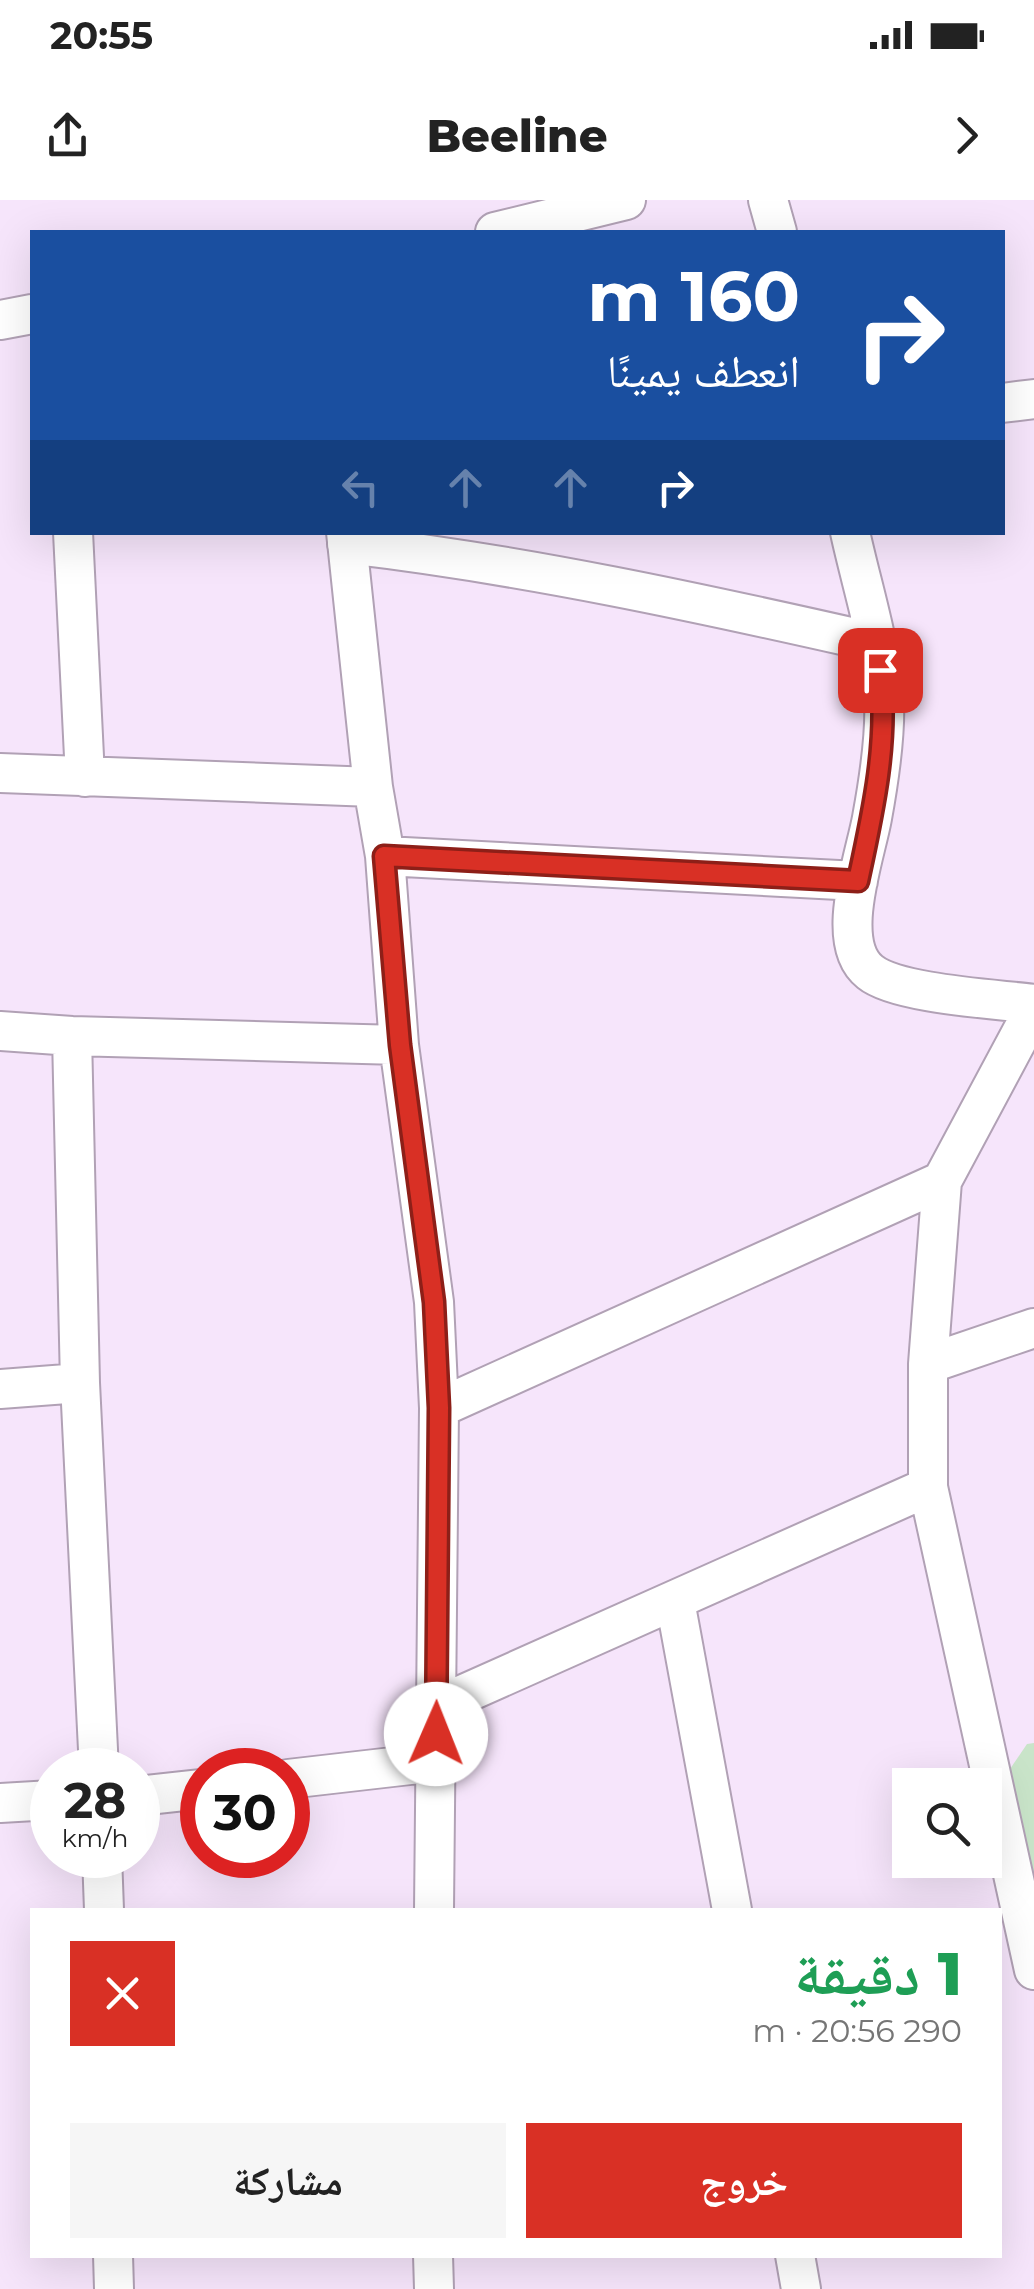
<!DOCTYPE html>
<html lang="ar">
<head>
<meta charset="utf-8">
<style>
  body { margin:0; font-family:Montserrat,"Noto Naskh Arabic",sans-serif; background:#f6f6f6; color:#222; direction:rtl; height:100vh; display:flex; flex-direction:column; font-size:38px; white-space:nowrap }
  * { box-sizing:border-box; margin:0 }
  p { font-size:32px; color:#767676 }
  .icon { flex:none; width:55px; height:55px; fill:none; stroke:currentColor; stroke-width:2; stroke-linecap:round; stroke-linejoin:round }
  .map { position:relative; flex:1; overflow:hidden; direction:ltr }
  .panel { position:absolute; left:30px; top:1708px; width:972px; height:350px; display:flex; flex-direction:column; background:#fff; border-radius:0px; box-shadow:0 10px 40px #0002; direction:rtl }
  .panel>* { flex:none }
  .guide { position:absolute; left:30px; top:30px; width:975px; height:305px; border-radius:0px; box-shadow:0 10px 40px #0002; direction:rtl; background:#1a4fa0; color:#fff; overflow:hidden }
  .buttons { position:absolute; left:892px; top:1568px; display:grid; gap:20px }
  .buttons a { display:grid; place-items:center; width:110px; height:110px; border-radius:0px; background:#fff; box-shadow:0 10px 40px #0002; font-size:50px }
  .speed { position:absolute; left:30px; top:1548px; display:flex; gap:20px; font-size:50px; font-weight:700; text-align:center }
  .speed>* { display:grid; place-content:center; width:130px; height:130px; border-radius:50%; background:#fff; box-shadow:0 10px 40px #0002; line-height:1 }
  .speed small { font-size:25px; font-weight:400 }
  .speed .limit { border:15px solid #d22; background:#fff; color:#111 }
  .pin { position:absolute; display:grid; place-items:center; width:85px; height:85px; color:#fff; margin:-42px; border-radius:20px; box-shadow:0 5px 15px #0006 }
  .me { position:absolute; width:110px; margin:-55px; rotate:1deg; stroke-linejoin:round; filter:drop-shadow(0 0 8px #0008) }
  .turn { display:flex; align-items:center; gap:35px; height:210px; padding:0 40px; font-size:45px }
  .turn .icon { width:130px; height:130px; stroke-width:2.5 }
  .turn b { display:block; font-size:70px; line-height:85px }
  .lanes { display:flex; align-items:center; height:95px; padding:0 40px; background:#0003; justify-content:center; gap:50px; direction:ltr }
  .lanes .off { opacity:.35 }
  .round { display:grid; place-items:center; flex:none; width:105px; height:105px; border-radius:0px; background:#f6f6f6 }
  .summary { display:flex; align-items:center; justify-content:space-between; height:170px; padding:0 40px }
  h1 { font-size:60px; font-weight:800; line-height:75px; color:#1e9e55 }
  .primary-button { display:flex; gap:20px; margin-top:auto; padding:20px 40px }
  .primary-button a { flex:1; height:115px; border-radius:0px; background:#d93025; color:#fff; font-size:40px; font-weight:800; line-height:115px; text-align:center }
  .primary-button a+a { background:#f6f6f6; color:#222 }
  .status { display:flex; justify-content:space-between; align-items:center; height:70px; padding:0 50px; background:#fff; direction:ltr }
  .status svg { height:28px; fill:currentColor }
  header { display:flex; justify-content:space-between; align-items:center; height:130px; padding:0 40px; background:#fff; font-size:45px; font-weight:800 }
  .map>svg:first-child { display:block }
  .green { fill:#c9e4c9 }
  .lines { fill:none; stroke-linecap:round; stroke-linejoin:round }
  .minor-casing { stroke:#b1a1b5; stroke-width:42 }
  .minor { stroke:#fff; stroke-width:38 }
  .route-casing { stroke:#8d1f18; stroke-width:25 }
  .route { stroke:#d93025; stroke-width:18 }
</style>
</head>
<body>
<div class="status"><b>20:55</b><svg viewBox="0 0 49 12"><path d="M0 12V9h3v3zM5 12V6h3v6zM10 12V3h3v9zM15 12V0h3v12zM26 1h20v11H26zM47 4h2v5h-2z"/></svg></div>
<header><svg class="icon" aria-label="forward" viewBox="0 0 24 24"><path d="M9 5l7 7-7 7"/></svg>Beeline<svg class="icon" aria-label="share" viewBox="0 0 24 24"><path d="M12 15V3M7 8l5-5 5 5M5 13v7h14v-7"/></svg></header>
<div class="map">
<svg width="1034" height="2089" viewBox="0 0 1034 2089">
  <rect width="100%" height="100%" fill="#f6e5fb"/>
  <path class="green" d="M 1034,1543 L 1034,1679 L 1010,1569 L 1027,1544 Z"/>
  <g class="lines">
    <defs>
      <path id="minor" d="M 768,0 L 777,32
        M 495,32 L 626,0
        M 0,120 L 32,114
        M 1002,203 L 1034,199
        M 73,332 L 85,577
        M 346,332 L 373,587 L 385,656 L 399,845 L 434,1102 L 439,1208 L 434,1710
        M 850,332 C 862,387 880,441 884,497 C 886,536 879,580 872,618 C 865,657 833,743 870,772 C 897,794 996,799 1034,804
        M 347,344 C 526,365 701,403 877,443
        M 0,573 L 373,587
        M 385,656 L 858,681
        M 1034,809 L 942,981 L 928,1164 L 928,1287 L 1034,1770
        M 0,831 L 72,836 L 399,845
        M 72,836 L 80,1183 L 99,1570
        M 928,1164 L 1034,1128
        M 0,1189 L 80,1183
        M 439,1208 L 942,981
        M 675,1401 L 732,1710
        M 437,1506 L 928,1287
        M 288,1579 L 436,1562
        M 138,1596 L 202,1589
        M 0,1603 L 52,1600
        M 102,1655 L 104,1710
        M 113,2055 L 114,2089
        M 433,2055 L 434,2089
        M 795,2055 L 801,2089"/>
    </defs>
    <use href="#minor" class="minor-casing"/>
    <use href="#minor" class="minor"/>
  </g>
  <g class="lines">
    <defs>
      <path id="route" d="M 436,1534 L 439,1208 L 434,1102 L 400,845 L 384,656 L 858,681 C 873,612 889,540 880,470"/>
    </defs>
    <use href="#route" class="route-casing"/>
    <use href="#route" class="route"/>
  </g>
</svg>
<div class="buttons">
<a><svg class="icon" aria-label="search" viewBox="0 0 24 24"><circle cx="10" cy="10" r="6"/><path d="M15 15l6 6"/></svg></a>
</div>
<div class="speed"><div>28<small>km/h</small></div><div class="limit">30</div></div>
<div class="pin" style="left:880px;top:470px;background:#d93025"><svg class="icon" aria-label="arrive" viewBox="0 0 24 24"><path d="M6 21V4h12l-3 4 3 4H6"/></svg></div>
<svg class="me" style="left:436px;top:1534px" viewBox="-20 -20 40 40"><circle r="19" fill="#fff"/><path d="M0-13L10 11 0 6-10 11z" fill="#d93025"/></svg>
<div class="guide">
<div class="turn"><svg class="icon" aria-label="right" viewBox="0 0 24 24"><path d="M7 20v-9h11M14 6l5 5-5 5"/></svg><div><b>160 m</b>انعطف يمينًا</div></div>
<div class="lanes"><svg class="icon off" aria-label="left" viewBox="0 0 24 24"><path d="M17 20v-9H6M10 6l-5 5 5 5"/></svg><svg class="icon off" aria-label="ahead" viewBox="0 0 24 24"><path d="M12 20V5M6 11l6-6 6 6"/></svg><svg class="icon off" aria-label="ahead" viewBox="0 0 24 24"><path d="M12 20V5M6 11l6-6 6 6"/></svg><svg class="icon" aria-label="right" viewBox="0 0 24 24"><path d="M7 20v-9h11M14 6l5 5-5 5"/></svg></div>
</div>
<section class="panel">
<div class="summary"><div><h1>1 دقيقة</h1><p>290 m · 20:56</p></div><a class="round" style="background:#d93025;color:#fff"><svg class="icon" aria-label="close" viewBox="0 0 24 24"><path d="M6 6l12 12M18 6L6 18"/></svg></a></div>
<div class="primary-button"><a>خروج</a><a>مشاركة</a></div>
</section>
</div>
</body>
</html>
